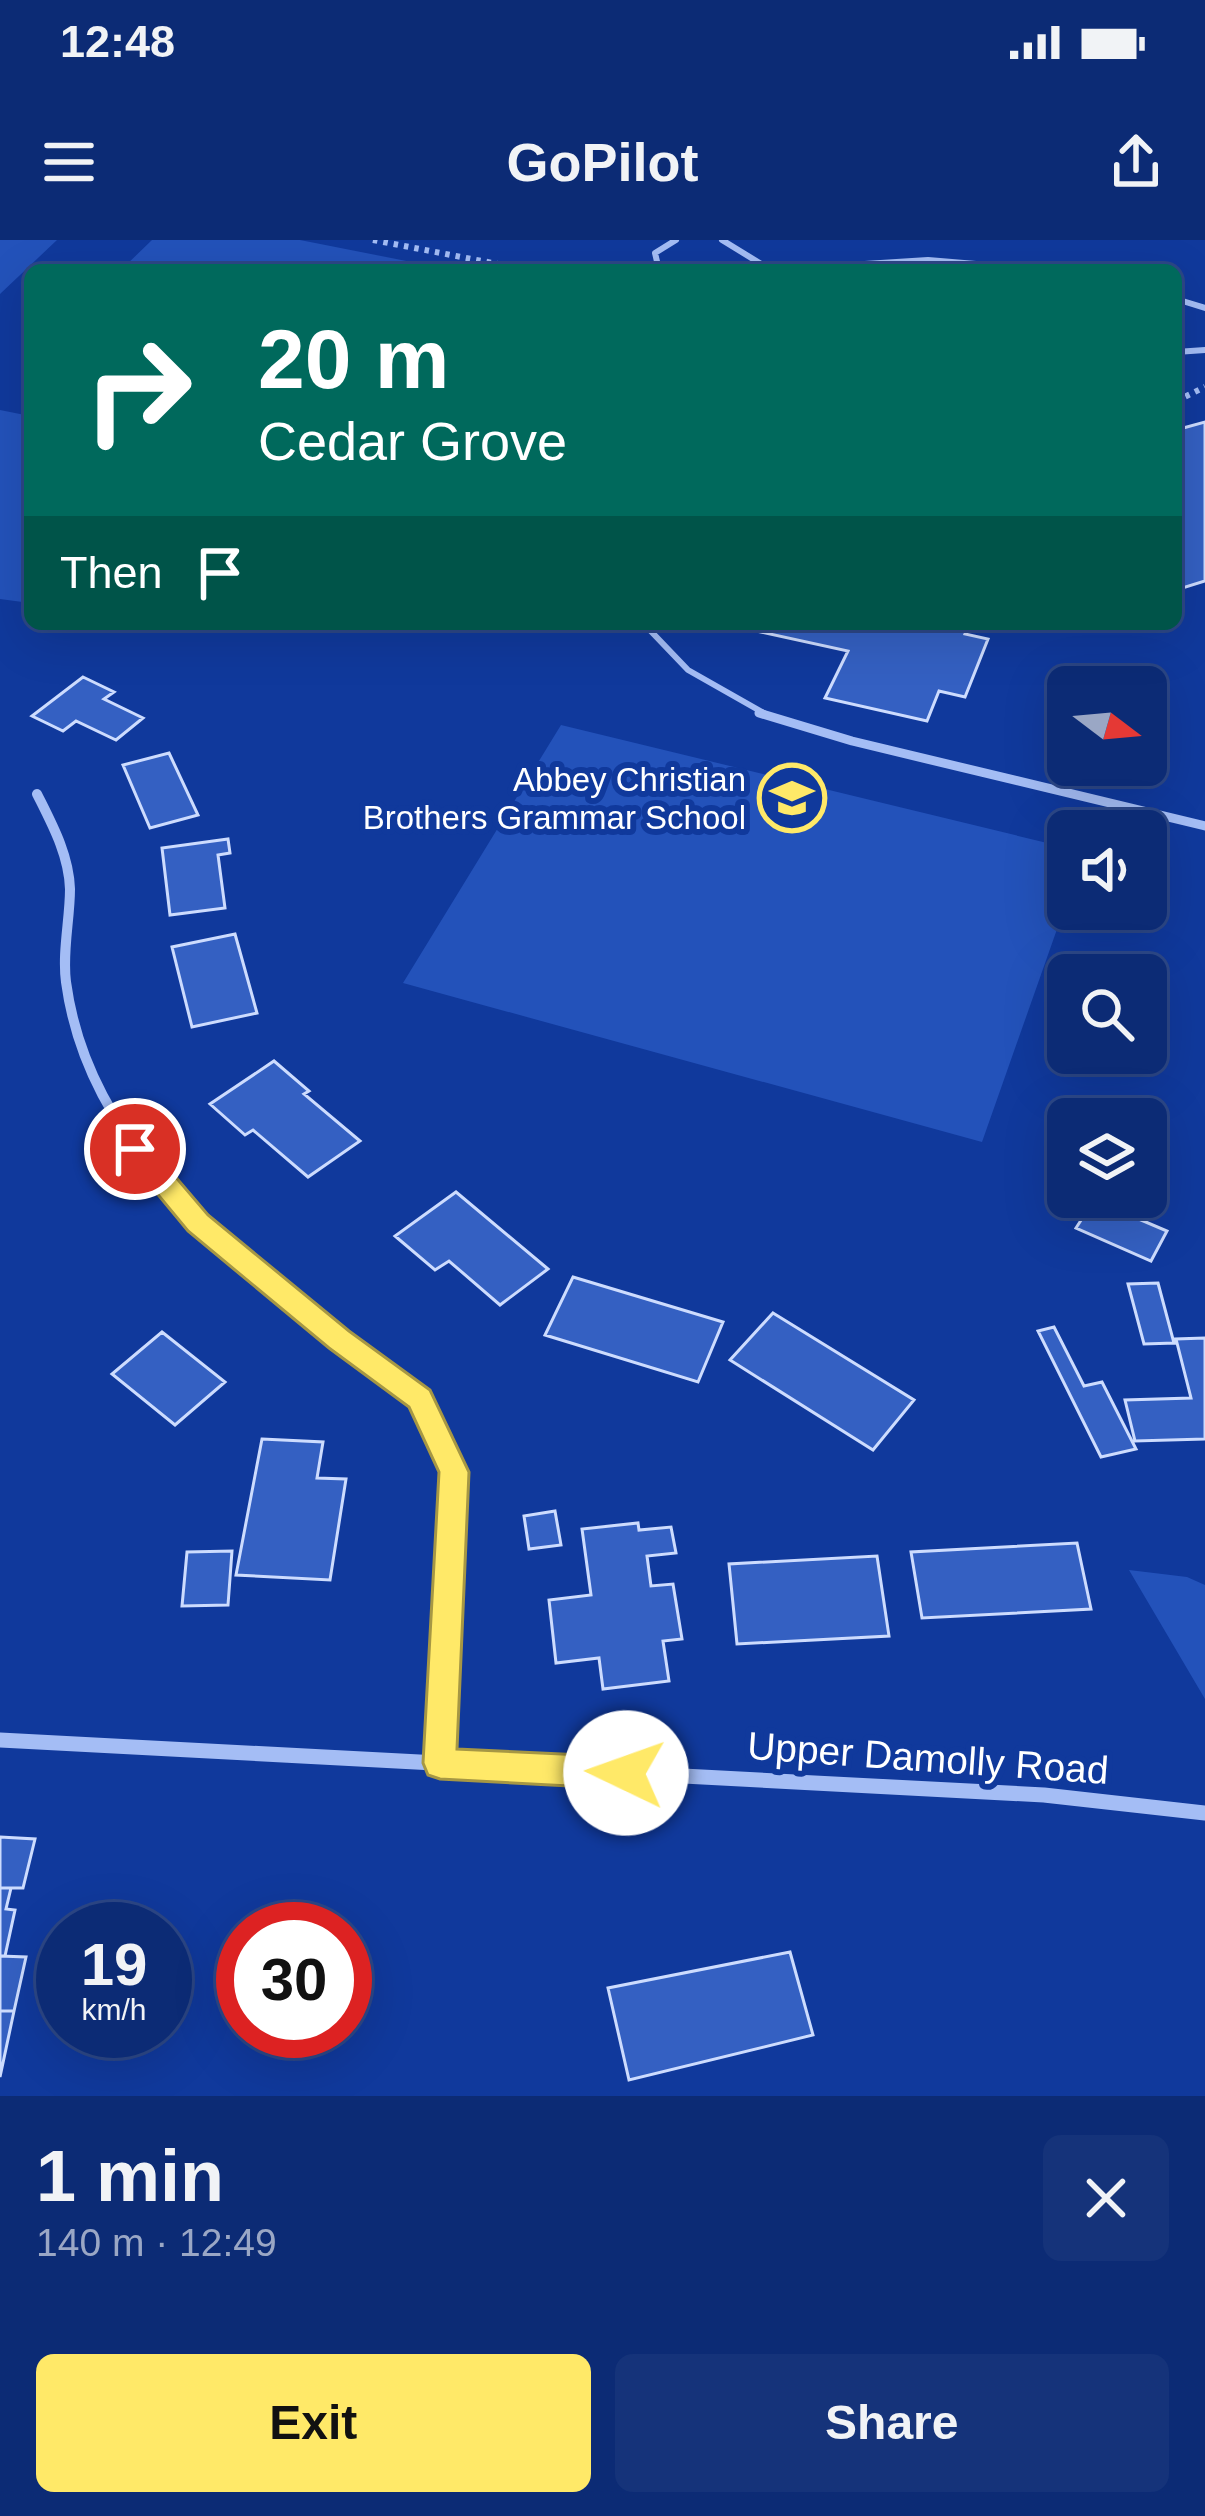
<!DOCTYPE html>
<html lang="en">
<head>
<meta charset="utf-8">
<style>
  body { margin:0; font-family:Arial,sans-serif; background:#15337a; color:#f1f3f6; height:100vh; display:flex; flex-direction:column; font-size:45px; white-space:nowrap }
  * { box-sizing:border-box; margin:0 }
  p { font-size:39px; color:#9aa7c5 }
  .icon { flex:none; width:66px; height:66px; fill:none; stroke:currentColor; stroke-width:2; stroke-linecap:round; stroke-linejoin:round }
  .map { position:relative; height:1856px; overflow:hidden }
  .side { display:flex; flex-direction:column; background:#0c2b75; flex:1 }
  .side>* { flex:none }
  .hud { position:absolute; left:24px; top:24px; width:1158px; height:366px; border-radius:18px; box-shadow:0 12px 48px #0002,0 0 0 3px #2c4787; background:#00695c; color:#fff; overflow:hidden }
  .needle { width:78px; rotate:106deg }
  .buttons { position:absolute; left:1047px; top:426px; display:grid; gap:24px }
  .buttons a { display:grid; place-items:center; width:120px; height:120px; border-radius:18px; background:#0c2b75; box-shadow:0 12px 48px #0002,0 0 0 3px #2c4787; font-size:60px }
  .speed { position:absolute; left:36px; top:1662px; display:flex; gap:24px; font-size:60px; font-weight:700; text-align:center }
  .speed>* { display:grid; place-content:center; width:156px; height:156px; border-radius:50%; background:#0c2b75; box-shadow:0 12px 48px #0002,0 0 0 3px #2c4787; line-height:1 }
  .speed small { font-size:30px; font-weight:400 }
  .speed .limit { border:18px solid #d22; background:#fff; color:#111 }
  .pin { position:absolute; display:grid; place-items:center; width:102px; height:102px; color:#fff; margin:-51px; border:6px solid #fff; border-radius:50%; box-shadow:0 3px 12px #0007 }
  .me { position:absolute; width:132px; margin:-66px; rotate:273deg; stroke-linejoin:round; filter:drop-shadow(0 0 9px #0008) }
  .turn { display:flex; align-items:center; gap:42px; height:252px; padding:0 36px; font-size:54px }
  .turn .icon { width:156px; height:156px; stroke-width:2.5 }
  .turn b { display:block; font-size:84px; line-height:102px }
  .then { display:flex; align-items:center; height:114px; padding:0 36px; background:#0003; gap:24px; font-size:45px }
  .round { display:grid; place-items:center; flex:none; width:126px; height:126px; border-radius:18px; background:#15337a }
  .head { display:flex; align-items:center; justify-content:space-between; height:204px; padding:0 36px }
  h1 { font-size:72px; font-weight:700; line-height:90px }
  .primary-button { display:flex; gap:24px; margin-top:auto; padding:24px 36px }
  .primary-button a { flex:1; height:138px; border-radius:18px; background:#ffe968; color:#111; font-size:48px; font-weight:700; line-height:138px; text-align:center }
  .primary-button a+a { background:#15337a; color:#f1f3f6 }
  .status { display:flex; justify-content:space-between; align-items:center; height:84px; padding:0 60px; background:#0c2b75; direction:ltr }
  .status svg { height:33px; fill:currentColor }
  header { display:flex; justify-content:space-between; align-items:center; height:156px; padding:0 36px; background:#0c2b75; font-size:54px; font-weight:700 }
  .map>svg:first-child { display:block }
  .green { fill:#2352ba }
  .building { fill:#3460c2; stroke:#cddcfe; stroke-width:3 }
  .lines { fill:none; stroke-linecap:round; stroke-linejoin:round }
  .path { stroke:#a4bdf5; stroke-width:6; stroke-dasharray:4.5 6; stroke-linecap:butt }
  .lane-far1 { stroke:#a4bdf5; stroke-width:6 }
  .lane { stroke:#a4bdf5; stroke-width:9 }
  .street-far1 { stroke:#a4bdf5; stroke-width:10 }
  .street { stroke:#a4bdf5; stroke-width:15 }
  .route { fill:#ffe968; stroke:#a69744; stroke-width:3 }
  .labels { text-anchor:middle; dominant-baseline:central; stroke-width:12; stroke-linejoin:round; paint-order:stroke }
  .poi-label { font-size:33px; fill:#fff; stroke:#10399c; text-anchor:end }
  .near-street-label { font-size:39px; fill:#fff; stroke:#10399c }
</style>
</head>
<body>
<div class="status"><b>12:48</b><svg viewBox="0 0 49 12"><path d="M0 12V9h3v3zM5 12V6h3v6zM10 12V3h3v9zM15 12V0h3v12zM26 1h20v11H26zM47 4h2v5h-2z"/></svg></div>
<header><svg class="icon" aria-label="menu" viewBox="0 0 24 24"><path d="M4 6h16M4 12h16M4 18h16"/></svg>GoPilot<svg class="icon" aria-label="share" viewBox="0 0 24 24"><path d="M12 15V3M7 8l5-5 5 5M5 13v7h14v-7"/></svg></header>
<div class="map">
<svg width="1205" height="1856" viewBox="0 0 1205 1856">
  <rect width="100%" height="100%" fill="#10399c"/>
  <path class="green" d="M 0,0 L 57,0 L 0,54 Z
    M 152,0 L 300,0 L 452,30 L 121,30 Z
    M 0,170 L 30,176 L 30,363 L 0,359 Z
    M 561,485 L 1068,608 L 1068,658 L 982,902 L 403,743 Z
    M 1129,1330 L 1187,1337 L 1205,1345 L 1205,1459 Z"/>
  <path class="building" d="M 1205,182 L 1205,341 L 1176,350 L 1176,190 Z
    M 969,384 L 965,394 L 988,399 L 965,457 L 939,451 L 927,481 L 825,458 L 848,411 L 729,385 Z
    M 83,437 L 114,452 L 104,459 L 143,478 L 116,500 L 76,481 L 63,491 L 32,476 Z
    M 169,513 L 198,575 L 150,588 L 123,525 Z
    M 228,599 L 230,613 L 218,615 L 225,668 L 170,675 L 162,608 Z
    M 235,694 L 257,773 L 192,787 L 172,707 Z
    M 274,821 L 309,851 L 304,854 L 360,901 L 308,937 L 253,890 L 245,895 L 210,864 Z
    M 456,952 L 548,1029 L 500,1065 L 449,1021 L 435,1030 L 395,996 Z
    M 1094,960 L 1167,991 L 1151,1021 L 1076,988 Z
    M 573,1037 L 723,1082 L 698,1142 L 545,1095 Z
    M 1158,1043 L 1174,1103 L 1144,1104 L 1128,1044 Z
    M 773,1073 L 914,1160 L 873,1210 L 730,1120 Z
    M 1054,1087 L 1084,1146 L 1102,1142 L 1136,1209 L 1101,1217 L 1038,1091 Z
    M 162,1092 L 225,1142 L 175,1185 L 112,1134 Z
    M 1205,1098 L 1205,1199 L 1135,1201 L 1125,1160 L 1191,1158 L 1176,1099 Z
    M 262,1199 L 323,1202 L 317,1238 L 346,1239 L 330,1340 L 236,1335 Z
    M 555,1271 L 561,1305 L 529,1309 L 524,1276 Z
    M 638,1283 L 639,1290 L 671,1287 L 676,1313 L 647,1316 L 651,1346 L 673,1344 L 682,1399 L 663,1401 L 669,1441 L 603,1449 L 599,1418 L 556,1423 L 549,1360 L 591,1355 L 582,1289 Z
    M 1077,1303 L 1091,1369 L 922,1378 L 911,1312 Z
    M 232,1311 L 228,1365 L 182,1366 L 187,1312 Z
    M 877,1316 L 889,1396 L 737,1404 L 729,1324 Z
    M 0,1597 L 35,1599 L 23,1648 L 0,1648 Z
    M 0,1648 L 11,1648 L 6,1669 L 15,1670 L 5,1716 L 0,1716 Z
    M 790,1712 L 813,1795 L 629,1840 L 608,1748 Z
    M 0,1716 L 26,1717 L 14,1771 L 0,1771 Z
    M 0,1771 L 14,1771 L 0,1837 Z"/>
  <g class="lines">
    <path class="path" d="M 373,0 L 529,30
      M 1176,161 L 1205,147"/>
    <path class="lane-far1" d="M 722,0 L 771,30
      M 659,30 L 655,13 L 676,0
      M 770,30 L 928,20 L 1047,30
      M 1176,59 L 1205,68
      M 1176,112 L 1205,110
      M 644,384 L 688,430 L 769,476"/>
    <path class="lane" d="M 759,473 L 852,501 L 1205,586"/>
    <path class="street-far1" d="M 37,554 C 52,584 69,615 70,649 C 70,679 62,712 66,742 C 87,897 206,990 318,1082"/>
    <path class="street" d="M 315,1079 L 420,1159 L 454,1231 L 439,1523
      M 0,1500 L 1044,1555 L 1205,1573"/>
  </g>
  <path class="route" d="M 135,898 L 145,901 L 208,975 L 349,1091 L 430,1150 L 469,1232 L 457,1509 L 626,1517 L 637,1522 L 642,1533 L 637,1544 L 626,1549 L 440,1539 L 428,1535 L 423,1523 L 439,1232 L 409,1167 L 329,1108 L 188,991 L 126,916 L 122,909 L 126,901 Z"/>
  <defs>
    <symbol id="school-ring" viewBox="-11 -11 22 22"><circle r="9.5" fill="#10399c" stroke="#ffe968" stroke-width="1.5"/><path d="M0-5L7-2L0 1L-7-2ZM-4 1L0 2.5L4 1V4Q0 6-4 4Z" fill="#ffe968"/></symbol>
  </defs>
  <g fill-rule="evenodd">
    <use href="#school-ring" x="754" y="520" width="76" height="76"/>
  </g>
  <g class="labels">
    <g class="poi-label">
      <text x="746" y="539">Abbey Christian<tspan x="746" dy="38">Brothers Grammar School</tspan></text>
    </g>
    <g class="near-street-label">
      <text transform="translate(928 1518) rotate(4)">Upper Damolly Road</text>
    </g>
  </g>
</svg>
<div class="buttons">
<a><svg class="needle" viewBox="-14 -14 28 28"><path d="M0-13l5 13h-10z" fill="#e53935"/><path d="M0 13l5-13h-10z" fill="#9aa7c5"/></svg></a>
<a><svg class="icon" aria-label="sound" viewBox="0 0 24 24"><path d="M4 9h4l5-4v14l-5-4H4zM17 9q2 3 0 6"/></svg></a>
<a><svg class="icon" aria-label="search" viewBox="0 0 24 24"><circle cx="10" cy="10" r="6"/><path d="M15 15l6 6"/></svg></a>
<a><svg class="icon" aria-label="layers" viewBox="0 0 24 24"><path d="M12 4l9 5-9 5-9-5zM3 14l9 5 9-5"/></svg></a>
</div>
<div class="speed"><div>19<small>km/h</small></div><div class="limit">30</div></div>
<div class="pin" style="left:135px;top:909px;background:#d93025"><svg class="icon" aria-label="arrive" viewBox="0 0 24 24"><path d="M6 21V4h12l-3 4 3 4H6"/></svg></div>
<svg class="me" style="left:626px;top:1533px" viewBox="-20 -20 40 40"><circle r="19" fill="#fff"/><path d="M0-13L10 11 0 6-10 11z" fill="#ffe968"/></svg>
<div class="hud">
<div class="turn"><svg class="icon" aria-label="right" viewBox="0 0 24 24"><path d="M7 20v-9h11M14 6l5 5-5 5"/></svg><div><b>20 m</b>Cedar Grove</div></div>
<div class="then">Then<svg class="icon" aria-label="arrive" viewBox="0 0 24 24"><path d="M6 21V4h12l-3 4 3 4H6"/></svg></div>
</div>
</div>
<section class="side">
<div class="head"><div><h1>1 min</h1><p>140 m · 12:49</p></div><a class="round"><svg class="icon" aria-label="close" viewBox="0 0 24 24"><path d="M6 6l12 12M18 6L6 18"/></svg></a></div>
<div class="primary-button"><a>Exit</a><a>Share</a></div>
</section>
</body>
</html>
